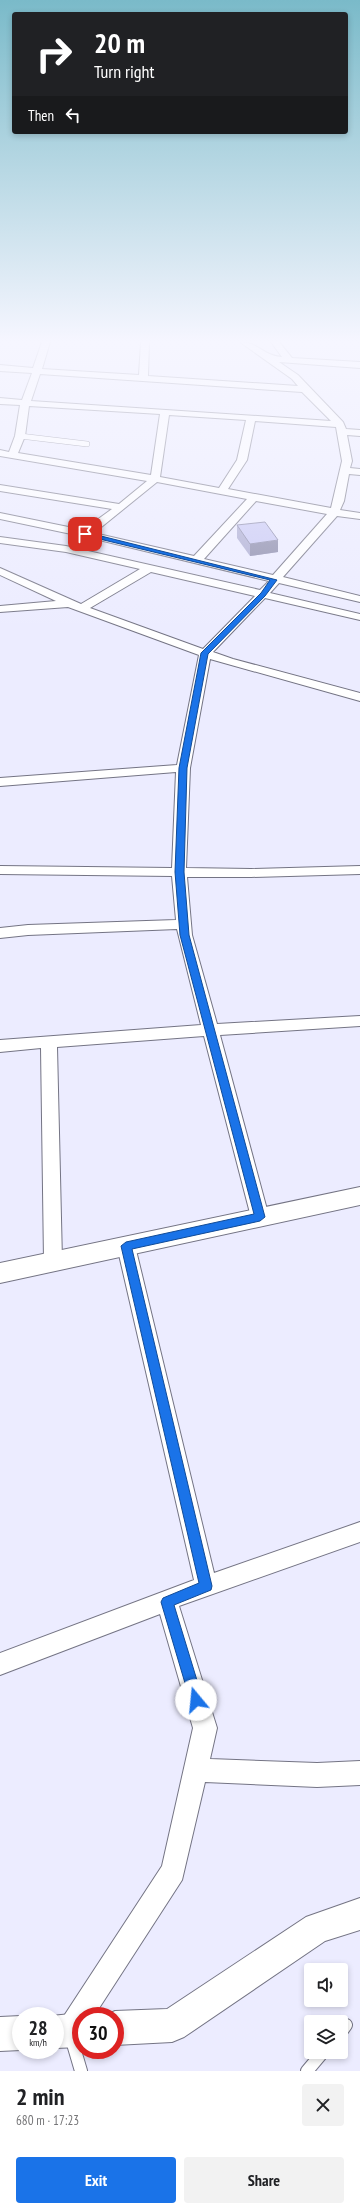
<!DOCTYPE html>
<html lang="en">
<head>
<meta charset="utf-8">
<style>
  body { margin:0; font-family:"PT Sans Narrow",sans-serif; background:#f2f2f2; color:#202124; height:100vh; display:flex; flex-direction:column; font-size:15px; white-space:nowrap }
  * { box-sizing:border-box; margin:0 }
  p { font-size:13px; color:#757577 }
  .icon { flex:none; width:22px; height:22px; fill:none; stroke:currentColor; stroke-width:2; stroke-linecap:round; stroke-linejoin:round }
  .map { position:relative; height:2071px; overflow:hidden }
  .details { display:flex; flex-direction:column; background:#fff; flex:1 }
  .details>* { flex:none }
  .guide { position:absolute; left:12px; top:12px; width:336px; height:122px; border-radius:4px; box-shadow:0 2px 6px #0003; background:#202124; color:#fff; overflow:hidden }
  .controls { position:absolute; left:304px; top:1963px; display:grid; gap:8px }
  .controls a { display:grid; place-items:center; width:44px; height:44px; border-radius:4px; background:#fff; box-shadow:0 2px 6px #0003; font-size:20px }
  .speed { position:absolute; left:12px; top:2007px; display:flex; gap:8px; font-size:20px; font-weight:700; text-align:center }
  .speed>* { display:grid; place-content:center; width:52px; height:52px; border-radius:50%; background:#fff; box-shadow:0 2px 6px #0003; line-height:1 }
  .speed small { font-size:10px; font-weight:400 }
  .speed .limit { border:6px solid #d22; background:#fff; color:#111 }
  .pin { position:absolute; display:grid; place-items:center; width:34px; height:34px; color:#fff; margin:-17px; border-radius:8px; box-shadow:0 2px 6px #0006 }
  .me { position:absolute; width:44px; margin:-22px; rotate:343deg; stroke-linejoin:round; filter:drop-shadow(0 0 3px #0008) }
  .turn { display:flex; align-items:center; gap:14px; height:84px; padding:0 16px; font-size:18px }
  .turn .icon { width:52px; height:52px; stroke-width:2.5 }
  .turn b { display:block; font-size:28px; line-height:34px }
  .then { display:flex; align-items:center; height:38px; padding:0 16px; background:#0003; gap:8px; font-size:15px }
  .round { display:grid; place-items:center; flex:none; width:42px; height:42px; border-radius:4px; background:#f2f2f2 }
  .overview { display:flex; align-items:center; justify-content:space-between; height:68px; padding:0 16px }
  h1 { font-size:24px; font-weight:700; line-height:30px }
  .cta { display:flex; gap:8px; margin-top:auto; padding:8px 16px }
  .cta a { flex:1; height:46px; border-radius:4px; background:#1a73e8; color:#fff; font-size:16px; font-weight:700; line-height:46px; text-align:center }
  .cta a+a { background:#f2f2f2; color:#202124 }
  .map>svg:first-child { display:block }
  .lines { fill:none; stroke-linecap:round; stroke-linejoin:round }
  .service-far1-casing { stroke:#747484; stroke-width:6 }
  .service-casing { stroke:#747484; stroke-width:14 }
  .minor-casing { stroke:#747484; stroke-width:2 }
  .tertiary-casing { stroke:#747484; stroke-width:2 }
  .secondary-casing { stroke:#747484; stroke-width:2 }
  .service-far1 { stroke:#fff; stroke-width:5 }
  .service { stroke:#fff; stroke-width:12 }
  .minor { fill:#fff; fill-rule:evenodd }
  .tertiary { fill:#fff; fill-rule:evenodd }
  .secondary { fill:#fff; fill-rule:evenodd }
  .wall { fill:#aeaed3 }
  .shaded-wall { fill:#8d8dac }
  .building { fill:#cacaf5; stroke:#8d8dac }
  .route { fill:#1a73e8; stroke:#114b97 }
</style>
</head>
<body>
<div class="map">
<svg width="360" height="2071" viewBox="0 0 360 2071">
  <rect width="100%" height="100%" fill="#ececff"/>
  <g class="lines">
    <defs>
      <path id="service-far1" d="M 20,436 L 87,444"/>
      <path id="service" d="M 341,2032 L 346,2025
        M 71,2037 L 81,2071
        M 307,2071 L 323,2052"/>
      <path id="minor" d="M 42,342 L 50,342 L 42,369 L 139,375 L 141,342 L 149,342 L 148,376 L 298,386 L 292,379 L 240,342 C 258,342 263,356 282,357 L 271,342 L 279,342 L 292,358 L 360,362 L 360,368 L 279,362 L 298,375 L 343,422 L 346,429 L 360,430 L 360,436 L 347,435 L 352,461 L 350,468 L 360,469 L 360,475 L 349,474 L 344,501 L 340,510 L 360,513 L 360,519 L 337,516 L 283,577 L 360,596 L 360,602 L 279,583 L 270,593 L 360,614 L 360,620 L 265,598 L 213,652 L 233,659 L 360,693 L 360,701 L 210,659 L 190,768 L 186,868 L 251,869 L 360,866 L 360,874 L 251,877 L 187,877 L 192,935 L 217,1024 L 360,1016 L 360,1026 L 220,1035 L 269,1217 L 266,1222 L 260,1224 L 254,1222 L 251,1217 L 204,1036 L 57,1047 L 62,1261 L 60,1266 L 53,1268 L 46,1266 L 44,1261 L 41,1048 L 0,1052 L 0,1040 L 201,1025 L 177,929 L 28,935 L 0,938 L 0,928 L 28,925 L 176,920 L 172,876 L 0,874 L 0,866 L 172,868 L 176,772 L 0,786 L 0,778 L 177,765 L 199,655 L 68,607 L 0,612 L 0,606 L 56,601 L 0,575 L 0,568 L 81,604 L 140,569 L 66,552 L 0,543 L 0,537 L 66,546 L 260,590 L 269,581 L 95,539 L 0,519 L 0,513 L 83,530 L 112,509 L 0,491 L 0,485 L 119,504 L 147,481 L 0,456 L 0,450 L 9,452 L 15,436 L 20,405 L 0,404 L 0,398 L 22,400 L 32,373 L 0,371 L 0,365 L 33,368 ZM 40,374 L 302,392 L 331,421 L 31,401 ZM 29,406 L 160,414 L 151,475 L 18,453 L 25,436 ZM 169,415 L 246,420 L 237,460 L 219,488 L 160,477 ZM 255,421 L 336,427 L 342,461 L 331,508 L 228,489 L 247,460 ZM 157,482 L 247,499 L 194,556 L 94,533 ZM 256,501 L 327,514 L 273,575 L 204,559 ZM 151,572 L 255,596 L 203,649 L 90,608 Z
        M 126,1239 L 132,1241 L 135,1246 L 214,1573 L 360,1522 L 360,1542 L 179,1606 L 217,1728 L 210,1759 L 317,1763 L 360,1761 L 360,1785 L 317,1787 L 205,1782 L 182,1880 L 94,2016 L 81,2016 C 81,2031 85,2038 69,2044 L 60,2040 L 56,2031 L 60,2022 L 162,1866 L 193,1728 L 160,1614 L 0,1675 L 0,1653 L 194,1580 L 117,1246 L 120,1241 Z"/>
      <path id="tertiary" d="M 360,1898 L 360,1930 L 325,1941 L 184,2037 L 172,2042 L 115,2045 L 115,2016 L 104,2016 L 115,2011 L 167,2009 L 306,1917 Z
        M 81,2013 L 87,2016 L 81,2016 L 81,2047 L 55,2048 L 55,2016 L 51,2016 Z
        M 21,2016 L 21,2050 L 0,2051 L 0,2017 Z"/>
      <path id="secondary" d="M 360,1187 L 360,1205 L 0,1283 L 0,1263 Z"/>
    </defs>
    <use href="#service-far1" class="service-far1-casing"/>
    <use href="#service" class="service-casing"/>
    <use href="#minor" class="minor-casing"/>
    <use href="#tertiary" class="tertiary-casing"/>
    <use href="#secondary" class="secondary-casing"/>
    <use href="#service-far1" class="service-far1"/>
    <use href="#service" class="service"/>
    <use href="#minor" class="minor"/>
    <use href="#tertiary" class="tertiary"/>
    <use href="#secondary" class="secondary"/>
  </g>
  <path class="wall" d="M 237,525 L 278,552 L 250,556 L 237,538 Z"/>
  <path class="shaded-wall" d="M 278,540 L 278,552 L 250,556 L 250,544 Z"/>
  <path class="building" d="M 265,522 L 278,540 L 250,544 L 237,525 Z"/>
  <linearGradient id="sky" x2="0" y2="1"><stop stop-color="#7abac9"/><stop offset="0.54" stop-color="#f6f6ff"/><stop offset="1" stop-color="#f6f6ff" stop-opacity="0"/></linearGradient>
  <rect width="360" height="632" fill="url(#sky)"/>
  <path class="route" d="M 85,532 L 277,580 L 265,596 L 208,654 L 187,768 L 184,872 L 189,935 L 265,1217 L 260,1221 L 132,1249 L 212,1586 L 211,1590 L 174,1605 L 203,1700 L 201,1704 L 196,1706 L 192,1704 L 190,1700 L 161,1602 L 163,1598 L 199,1583 L 121,1246 L 126,1242 L 254,1214 L 180,935 L 175,872 L 179,768 L 201,653 L 261,593 L 270,580 L 83,535 Z"/>
</svg>
<div class="controls">
<a><svg class="icon" aria-label="sound" viewBox="0 0 24 24"><path d="M4 9h4l5-4v14l-5-4H4zM17 9q2 3 0 6"/></svg></a>
<a><svg class="icon" aria-label="layers" viewBox="0 0 24 24"><path d="M12 4l9 5-9 5-9-5zM3 14l9 5 9-5"/></svg></a>
</div>
<div class="speed"><div>28<small>km/h</small></div><div class="limit">30</div></div>
<div class="pin" style="left:85px;top:534px;background:#d93025"><svg class="icon" aria-label="arrive" viewBox="0 0 24 24"><path d="M6 21V4h12l-3 4 3 4H6"/></svg></div>
<svg class="me" style="left:196px;top:1700px" viewBox="-20 -20 40 40"><circle r="19" fill="#fff"/><path d="M0-13L10 11 0 6-10 11z" fill="#1a73e8"/></svg>
<div class="guide">
<div class="turn"><svg class="icon" aria-label="right" viewBox="0 0 24 24"><path d="M7 20v-9h11M14 6l5 5-5 5"/></svg><div><b>20 m</b>Turn right</div></div>
<div class="then">Then<svg class="icon" aria-label="left" viewBox="0 0 24 24"><path d="M17 20v-9H6M10 6l-5 5 5 5"/></svg></div>
</div>
</div>
<section class="details">
<div class="overview"><div><h1>2 min</h1><p>680 m · 17:23</p></div><a class="round"><svg class="icon" aria-label="close" viewBox="0 0 24 24"><path d="M6 6l12 12M18 6L6 18"/></svg></a></div>
<div class="cta"><a>Exit</a><a>Share</a></div>
</section>
</body>
</html>
